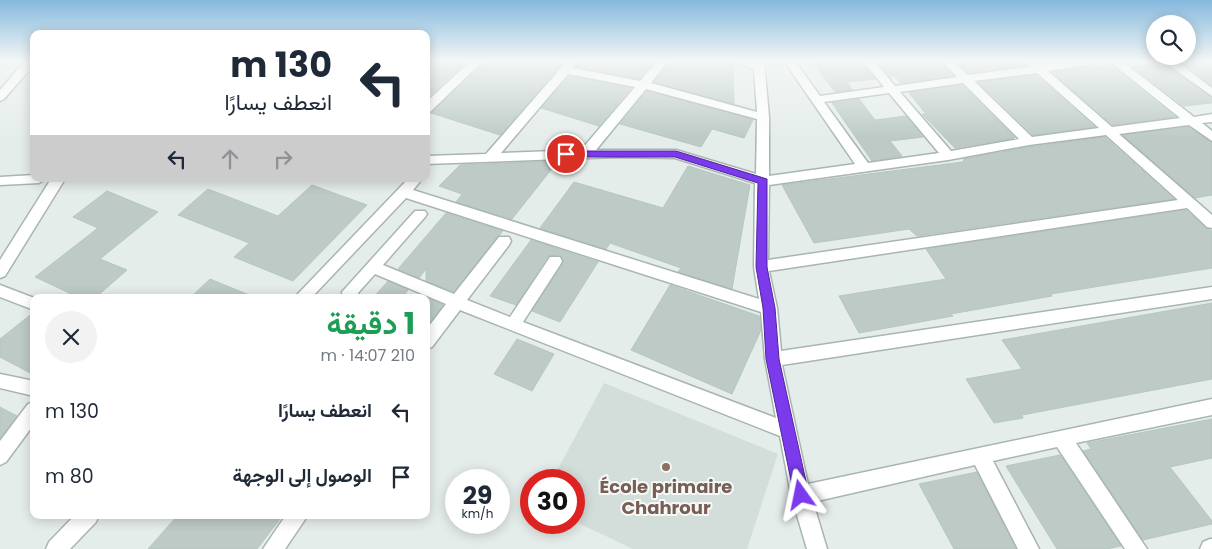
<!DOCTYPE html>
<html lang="ar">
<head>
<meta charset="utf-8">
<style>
  body { margin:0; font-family:Poppins,Vazirmatn,sans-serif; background:#f2f2f3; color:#1f2937; direction:rtl; height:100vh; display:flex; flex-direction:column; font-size:19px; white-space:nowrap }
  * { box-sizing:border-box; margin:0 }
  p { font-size:16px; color:#747a83 }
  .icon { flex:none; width:28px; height:28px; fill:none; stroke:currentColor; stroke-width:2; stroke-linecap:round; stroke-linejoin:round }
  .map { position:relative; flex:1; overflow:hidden; direction:ltr }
  .sheet { position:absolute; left:30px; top:294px; width:400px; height:225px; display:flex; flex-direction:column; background:#fff; border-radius:10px; box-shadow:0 2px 12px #0003; direction:rtl }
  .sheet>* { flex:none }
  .guide { position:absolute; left:30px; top:30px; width:400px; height:152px; border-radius:10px; box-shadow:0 2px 12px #0003; direction:rtl; background:#fff; color:#1f2937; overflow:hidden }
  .buttons { position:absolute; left:1146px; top:15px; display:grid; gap:10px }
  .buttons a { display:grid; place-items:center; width:50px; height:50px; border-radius:50%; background:#fff; box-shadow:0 2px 12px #0003; font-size:25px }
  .speed { position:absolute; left:445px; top:469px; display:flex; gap:10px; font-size:25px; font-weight:700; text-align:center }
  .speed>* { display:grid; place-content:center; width:65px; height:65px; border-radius:50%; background:#fff; box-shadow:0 2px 12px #0003; line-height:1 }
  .speed small { font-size:12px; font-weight:400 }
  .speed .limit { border:8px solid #d22; background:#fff; color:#111 }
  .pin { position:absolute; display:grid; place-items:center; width:42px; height:42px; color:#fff; margin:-21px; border:2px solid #fff; border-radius:50%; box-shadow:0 1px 5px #0007 }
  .me { position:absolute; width:55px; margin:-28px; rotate:348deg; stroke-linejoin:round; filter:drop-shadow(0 0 4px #0008) }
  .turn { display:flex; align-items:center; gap:18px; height:105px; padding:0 15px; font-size:22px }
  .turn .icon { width:65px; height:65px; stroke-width:2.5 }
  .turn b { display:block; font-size:35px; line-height:42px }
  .lanes { display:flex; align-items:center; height:48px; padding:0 15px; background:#0003; justify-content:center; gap:25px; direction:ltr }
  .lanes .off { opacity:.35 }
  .round { display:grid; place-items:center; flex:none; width:52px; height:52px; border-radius:26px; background:#f2f2f3 }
  .headline { display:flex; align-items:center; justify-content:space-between; height:85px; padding:0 15px }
  h1 { font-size:30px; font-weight:700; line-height:38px; color:#1e9e55 }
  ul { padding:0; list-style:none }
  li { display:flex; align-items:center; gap:15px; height:65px; padding:0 15px }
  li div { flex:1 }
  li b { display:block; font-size:19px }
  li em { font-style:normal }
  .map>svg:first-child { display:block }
  .built { fill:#d3ddd9 }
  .building { fill:#bdcac6; stroke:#b7c6c1 }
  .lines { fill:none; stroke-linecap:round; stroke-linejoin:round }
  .minor-casing { stroke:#a8b5b1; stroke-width:3 }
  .minor { fill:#fff; fill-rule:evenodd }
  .route { fill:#7c3aed; stroke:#51269a }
  .education-dot { fill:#8d6e63; stroke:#f5f9f7; stroke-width:2 }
  .labels { text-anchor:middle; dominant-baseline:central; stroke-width:4; stroke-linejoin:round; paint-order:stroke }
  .near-education-label { font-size:18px; font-weight:bold; fill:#785e54; stroke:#f5f9f7 }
</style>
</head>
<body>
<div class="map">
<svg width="1212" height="549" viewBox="0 0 1212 549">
  <rect width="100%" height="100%" fill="#e5edea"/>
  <path class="built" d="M 604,383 L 778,454 L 747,549 L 633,549 L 574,521 L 574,480 L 552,480 Z"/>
  <path class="building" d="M 426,61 L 468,61 L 426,99 Z
    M 485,61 L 565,61 L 500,135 L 431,113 Z
    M 579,61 L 655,61 L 639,79 L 576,67 Z
    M 670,61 L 724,61 L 733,64 L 734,104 L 654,82 Z
    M 812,61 L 861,61 L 875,79 L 847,82 L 852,90 L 835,92 Z
    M 876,61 L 940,61 L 953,76 L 901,83 L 895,76 L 890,77 Z
    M 956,61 L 1029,61 L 1027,66 L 969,73 Z
    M 1180,61 L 1204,61 L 1212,66 L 1212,86 Z
    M 1163,63 L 1212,98 L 1212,103 L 1184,106 L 1133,67 Z
    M 1110,65 L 1175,117 L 1113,125 L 1052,72 Z
    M 1036,75 L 1095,127 L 1033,135 L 978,82 Z
    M 569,76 L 631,88 L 599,126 L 541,108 Z
    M 962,85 L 1015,138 L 955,148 L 922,114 L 926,114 L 909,93 Z
    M 647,91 L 753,120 L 744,138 L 712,129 L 701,147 L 620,124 Z
    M 859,99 L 875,120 L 906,116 L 923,137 L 890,141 L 902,156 L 872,161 L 832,103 Z
    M 1189,127 L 1212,143 L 1212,195 L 1195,198 L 1123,135 Z
    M 1105,137 L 1174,199 L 917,236 L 909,229 L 814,243 L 782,185 L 963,162 L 964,159 L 1029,147 Z
    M 558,161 L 512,219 L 456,202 L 462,194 L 439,186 L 460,165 Z
    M 688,166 L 750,185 L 732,289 L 678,272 L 681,268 L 610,243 L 606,249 L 540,228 L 574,182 L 663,208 Z
    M 312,185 L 367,205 L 293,281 L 234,257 L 249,243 L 178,215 L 208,189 L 278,216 Z
    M 107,191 L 158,212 L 100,259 L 127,270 L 95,298 L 80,298 L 35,277 L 98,228 L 73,217 Z
    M 1186,210 L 1206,228 L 1212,231 L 1212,268 L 1051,294 L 1052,296 L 951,314 L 953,316 L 859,333 L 839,296 L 946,279 L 926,249 Z
    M 446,213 L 503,231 L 453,292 L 426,281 L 426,269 L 419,278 L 398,269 Z
    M 531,240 L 598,262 L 560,322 L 532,311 L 564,262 L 560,255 L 548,256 L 516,305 L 490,296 Z
    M 210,279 L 254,297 L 254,298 L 190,298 Z
    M 388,281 L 408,290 L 402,298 L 373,298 Z
    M 670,285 L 759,316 L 761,330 L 732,394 L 631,350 Z
    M 426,298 L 443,305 L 426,327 Z
    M 1212,303 L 1212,379 L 1022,415 L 1023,418 L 994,423 L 966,379 L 1022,369 L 1002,340 Z
    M 34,312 L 34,375 L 0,357 L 0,339 Z
    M 517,339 L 554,354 L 532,391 L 494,374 Z
    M 0,407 L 17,416 L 0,438 Z
    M 1212,419 L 1212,458 L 1170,467 L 1212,521 L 1212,524 L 1143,540 L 1083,451 L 1091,449 L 1087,443 Z
    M 1060,455 L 1121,546 L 1107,549 L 1057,549 L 1006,466 Z
    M 977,472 L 1016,549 L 954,549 L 919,484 Z
    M 178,515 L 283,515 L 257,549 L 148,549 Z"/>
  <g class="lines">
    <defs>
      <path id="minor" d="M 25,61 L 34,61 L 34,65 L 4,99 L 0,101 L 0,90 Z
        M 471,61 L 483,61 L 430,112 L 426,113 L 426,102 Z
        M 567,61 L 577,61 L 573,68 L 640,81 L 657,61 L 668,61 L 651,83 L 757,112 L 754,69 L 731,61 L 764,61 L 769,117 L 769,176 L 855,164 L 784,61 L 795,61 L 820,96 L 884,87 L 863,61 L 874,61 L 895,86 L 957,77 L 942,61 L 953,61 L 968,75 L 1030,67 L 1028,64 L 1033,61 L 1042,65 L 1072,61 L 1100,61 L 1095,64 L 1048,71 L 1112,127 L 1180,118 L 1109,61 L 1122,61 L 1194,117 L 1212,114 L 1212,122 L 1202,123 L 1212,131 L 1212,141 L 1189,125 L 1119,134 L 1212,215 L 1212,228 L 1207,227 L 1187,208 L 769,271 L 777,308 L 781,351 L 1212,287 L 1212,299 L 782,365 L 808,484 L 1212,399 L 1212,415 L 1076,443 L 1147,549 L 1125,549 L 1057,447 L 993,461 L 1039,549 L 1018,549 L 975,465 L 813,502 L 827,549 L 807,549 L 791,495 L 780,436 L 460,310 L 432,347 L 426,349 L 426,330 L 446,304 L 375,274 L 358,293 L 359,298 L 343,298 L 342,292 L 415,211 L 425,211 L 427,214 L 425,217 L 383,265 L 454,294 L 499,237 L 509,237 L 511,241 L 509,245 L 467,300 L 510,317 L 550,257 L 560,257 L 562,261 L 560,265 L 523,322 L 776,418 L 765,359 L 761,312 L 406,198 L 311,298 L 294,298 L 408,179 L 422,179 L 413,190 L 759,299 L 754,267 L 755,183 L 675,158 L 617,157 L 426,164 L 426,156 L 486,154 ZM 1037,73 L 1099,128 L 1032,137 L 974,81 ZM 568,74 L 635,87 L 581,150 L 501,153 ZM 963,83 L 1019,139 L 951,151 L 900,92 ZM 646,89 L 757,119 L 756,174 L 676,150 L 596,150 ZM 889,93 L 939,153 L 868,163 L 824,102 ZM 1106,135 L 1178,200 L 768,260 L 769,185 L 948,160 L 1029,145 Z
        M 1163,61 L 1176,61 L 1212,88 L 1212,96 Z
        M 34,175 L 34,179 L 46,179 L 39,183 L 0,185 L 0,177 Z
        M 51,179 L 65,179 L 5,276 L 0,278 L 0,260 Z
        M 0,285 L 34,298 L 34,310 L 0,297 Z
        M 0,374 L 34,381 L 34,396 L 0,388 Z
        M 34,402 L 34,424 L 6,462 L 0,465 L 0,441 L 28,404 Z
        M 75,515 L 99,515 L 96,522 L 70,549 L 46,549 L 49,542 Z
        M 286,515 L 308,515 L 285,549 L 263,549 Z
        M 1210,539 L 1212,539 L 1212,549 L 1200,549 L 1203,542 Z"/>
    </defs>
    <use href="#minor" class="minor-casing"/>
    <use href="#minor" class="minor"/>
  </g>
  <linearGradient id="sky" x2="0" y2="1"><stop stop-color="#85b9dd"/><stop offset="0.44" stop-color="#f3f7f6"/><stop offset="1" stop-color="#f3f7f6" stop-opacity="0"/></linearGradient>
  <rect width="1212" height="138" fill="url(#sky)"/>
  <path class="route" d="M 566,151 L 676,151 L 767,179 L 767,267 L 775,308 L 779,359 L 809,495 L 806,500 L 801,502 L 796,500 L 794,495 L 766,359 L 763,308 L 756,267 L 758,183 L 675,157 L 563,157 L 562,154 Z"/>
  <circle class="education-dot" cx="666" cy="467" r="5"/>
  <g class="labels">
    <g class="near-education-label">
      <text x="666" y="486">École primaire<tspan x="666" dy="21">Chahrour</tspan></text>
    </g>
  </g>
</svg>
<div class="buttons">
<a><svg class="icon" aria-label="search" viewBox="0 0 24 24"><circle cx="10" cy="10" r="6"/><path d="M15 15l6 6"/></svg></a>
</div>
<div class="speed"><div>29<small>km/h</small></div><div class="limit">30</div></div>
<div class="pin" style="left:566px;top:154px;background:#d93025"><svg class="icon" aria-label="arrive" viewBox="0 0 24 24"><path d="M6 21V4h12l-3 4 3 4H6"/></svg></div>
<svg class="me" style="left:801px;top:495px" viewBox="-20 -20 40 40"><path d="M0-17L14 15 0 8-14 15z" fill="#7c3aed" stroke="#fff" stroke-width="4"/></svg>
<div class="guide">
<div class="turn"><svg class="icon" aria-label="left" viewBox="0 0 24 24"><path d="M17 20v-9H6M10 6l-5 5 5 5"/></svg><div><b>130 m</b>انعطف يسارًا</div></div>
<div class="lanes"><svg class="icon" aria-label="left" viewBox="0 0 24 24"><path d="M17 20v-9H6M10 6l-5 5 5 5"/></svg><svg class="icon off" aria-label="ahead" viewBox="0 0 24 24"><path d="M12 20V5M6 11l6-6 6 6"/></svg><svg class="icon off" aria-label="right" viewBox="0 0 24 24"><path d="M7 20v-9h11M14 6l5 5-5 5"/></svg></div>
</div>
<section class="sheet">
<div class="headline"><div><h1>1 دقيقة</h1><p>210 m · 14:07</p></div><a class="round"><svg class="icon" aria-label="close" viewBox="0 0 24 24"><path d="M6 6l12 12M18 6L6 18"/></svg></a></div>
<ul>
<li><svg class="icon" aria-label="left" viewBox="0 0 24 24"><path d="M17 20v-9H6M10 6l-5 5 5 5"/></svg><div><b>انعطف يسارًا</b></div><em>130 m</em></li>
<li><svg class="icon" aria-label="arrive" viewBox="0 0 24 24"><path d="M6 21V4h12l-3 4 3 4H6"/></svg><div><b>الوصول إلى الوجهة</b></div><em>80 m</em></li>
</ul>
</section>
</div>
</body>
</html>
